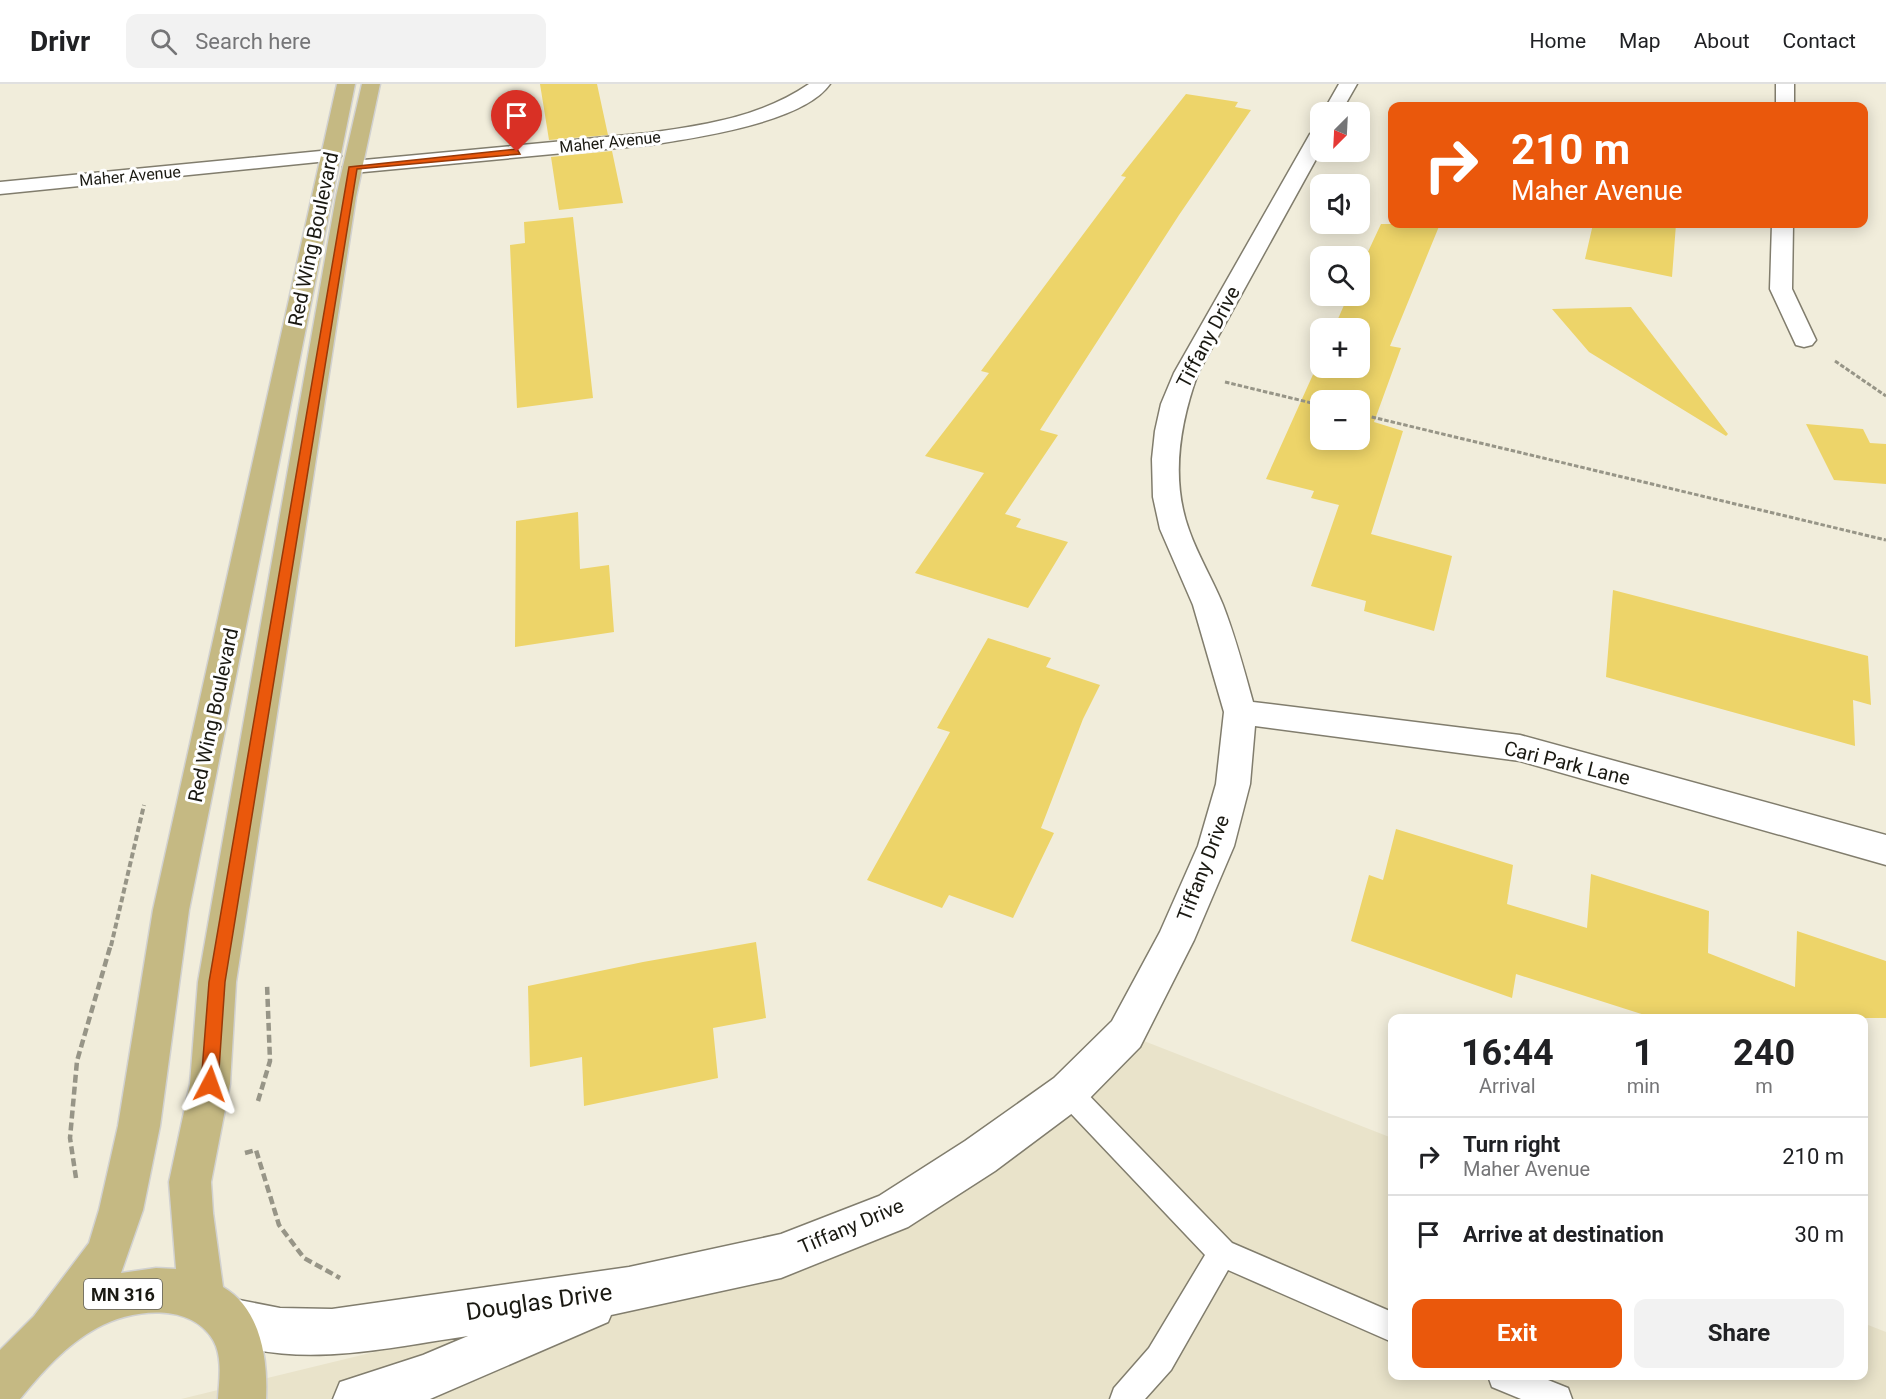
<!DOCTYPE html>
<html lang="en">
<head>
<meta charset="utf-8">
<style>
  body { margin:0; font-family:Roboto,sans-serif; background:#f2f2f2; color:#202124; height:100vh; display:flex; flex-direction:column; font-size:22px; white-space:nowrap }
  * { box-sizing:border-box; margin:0 }
  p { font-size:20px; color:#757577 }
  .icon { flex:none; width:33px; height:33px; fill:none; stroke:currentColor; stroke-width:2; stroke-linecap:round; stroke-linejoin:round }
  .map { position:relative; flex:1; overflow:hidden }
  .sheet { position:absolute; left:1388px; top:930px; width:480px; height:366px; display:flex; flex-direction:column; background:#fff; border-radius:12px; box-shadow:0 3px 15px #0003 }
  .sheet>* { flex:none }
  .guide { position:absolute; left:1388px; top:18px; width:480px; height:126px; border-radius:12px; box-shadow:0 3px 15px #0003; background:#ea580c; color:#fff; overflow:hidden }
  .needle { width:39px; rotate:204deg }
  .buttons { position:absolute; left:1310px; top:18px; display:grid; gap:12px }
  .buttons a { display:grid; place-items:center; width:60px; height:60px; border-radius:12px; background:#fff; box-shadow:0 3px 15px #0003; font-size:30px }
  .pin { position:absolute; display:grid; place-items:center; width:51px; height:51px; color:#fff; margin:-62px -26px; border-radius:50% 50% 50% 0; rotate:-45deg; box-shadow:0 0 6px #0007 }
  .pin .icon { rotate:45deg }
  .me { position:absolute; width:66px; margin:-33px; rotate:4deg; stroke-linejoin:round; filter:drop-shadow(0 0 4px #0008) }
  .turn { display:flex; align-items:center; gap:21px; height:126px; padding:0 24px; font-size:27px }
  .turn .icon { width:78px; height:78px; stroke-width:2.5 }
  .turn b { display:block; font-size:42px; line-height:51px }
  .eta { display:flex; justify-content:space-evenly; align-items:center; height:102px; text-align:center }
  .eta b { font-size:36px; font-weight:700; line-height:42px }
  .primary-button { display:flex; gap:12px; margin-top:auto; padding:12px 24px }
  .primary-button a { flex:1; height:69px; border-radius:12px; background:#ea580c; color:#fff; font-size:24px; font-weight:700; line-height:69px; text-align:center }
  .primary-button a+a { background:#f2f2f2; color:#202124 }
  ul { padding:0; list-style:none }
  li { display:flex; align-items:center; gap:18px; height:78px; padding:0 24px; border-top:2px solid #e0e0e0 }
  li div { flex:1 }
  li b { display:block; font-size:22px }
  li em { font-style:normal }
  header { display:flex; align-items:center; gap:36px; box-sizing:border-box; height:84px; padding:0 30px; background:#fff; border-bottom:2px solid #e0e0e0 }
  header strong { font-size:28px }
  nav { display:flex; gap:33px; margin-inline-start:auto; font-size:21px }
  .search { width:420px; height:54px; background:#f2f2f2; display:flex; align-items:center; gap:15px; box-sizing:border-box; padding:0 21px; border-radius:12px; color:#757577; font-size:22px }
  .map>svg:first-child { display:block }
  .built { fill:#e9e3ca }
  .building { fill:#edd469; fill-rule:evenodd }
  .lines { fill:none; stroke-linecap:round; stroke-linejoin:round }
  .lane-casing { stroke:#817d6d; stroke-width:3 }
  .street-casing { stroke:#817d6d; stroke-width:3 }
  .primary-casing { stroke:#d1d1d0; stroke-width:3 }
  .path-far2 { stroke:#979587; stroke-width:3; stroke-dasharray:4.5 2; stroke-linecap:butt }
  .path-far1 { stroke:#979587; stroke-width:4; stroke-dasharray:6 3; stroke-linecap:butt }
  .path { stroke:#979587; stroke-width:4.5; stroke-dasharray:8 4; stroke-linecap:butt }
  .lane { fill:#fff; fill-rule:evenodd }
  .street { fill:#fff; fill-rule:evenodd }
  .primary { fill:#c5b983; fill-rule:evenodd }
  .route { fill:#ea580c; stroke:#983908; stroke-width:1.5 }
  .labels { text-anchor:middle; dominant-baseline:central; stroke-width:6; stroke-linejoin:round; paint-order:stroke }
  .far-street-label { font-size:16px; fill:#1a1912; stroke:#fff }
  .shield { fill:#fff; stroke:#5f5e59; stroke-width:1.5 }
  .shield-label { font-size:18px; font-weight:bold; fill:#1a1912 }
  .street-label { font-size:20px; fill:#1a1912; stroke:#fff }
  .near-street-label { font-size:24px; fill:#1a1912; stroke:#fff }
</style>
</head>
<body>
<header>
<strong>Drivr</strong>
<div class="search"><svg class="icon" aria-label="search" viewBox="0 0 24 24"><circle cx="10" cy="10" r="6"/><path d="M15 15l6 6"/></svg>Search here</div>
<nav><a>Home</a><a>Map</a><a>About</a><a>Contact</a></nav>
</header>
<div class="map">
<svg width="1886" height="1315" viewBox="0 0 1886 1315">
  <rect width="100%" height="100%" fill="#f1eddb"/>
  <path class="built" d="M 1126,950 L 1392,1054 L 1392,1292 L 1863,1292 L 1863,1239 L 1886,1248 L 1886,1315 L 181,1315 L 629,1206 L 893,1128 Z"/>
  <path class="building" d="M 540,0 L 597,0 L 608,51 L 549,56 Z
    M 1186,10 L 1238,18 L 1235,23 L 1251,26 L 1179,131 L 1040,346 L 1058,351 L 1005,430 L 1021,435 L 1016,443 L 1068,458 L 1028,524 L 915,489 L 984,389 L 925,372 L 989,289 L 981,287 L 1126,93 L 1121,92 Z
    M 612,67 L 623,119 L 559,126 L 551,73 Z
    M 573,133 L 593,314 L 517,324 L 510,161 L 525,159 L 524,138 Z
    M 1381,140 L 1440,140 L 1390,262 L 1401,264 L 1374,338 L 1403,347 L 1371,450 L 1452,472 L 1434,547 L 1364,527 L 1366,517 L 1311,502 L 1339,421 L 1311,414 L 1314,407 L 1266,395 L 1320,275 L 1320,284 L 1359,284 L 1359,244 L 1334,244 L 1348,212 L 1359,212 L 1359,187 ZM 1320,316 L 1359,316 L 1359,356 L 1320,356 Z
    M 1593,140 L 1676,140 L 1672,193 L 1585,175 Z
    M 1631,223 L 1728,350 L 1726,352 L 1589,268 L 1552,225 Z
    M 1806,340 L 1863,345 L 1870,359 L 1886,360 L 1886,400 L 1834,396 Z
    M 578,428 L 580,485 L 609,481 L 614,548 L 515,563 L 516,437 Z
    M 1613,506 L 1868,572 L 1871,621 L 1853,616 L 1855,662 L 1606,593 Z
    M 988,554 L 1051,574 L 1046,583 L 1100,601 L 1083,635 L 1041,744 L 1054,749 L 1013,834 L 949,811 L 942,824 L 867,796 L 950,648 L 937,644 Z
    M 1396,745 L 1513,781 L 1507,820 L 1587,844 L 1591,790 L 1709,827 L 1708,869 L 1795,903 L 1797,847 L 1886,877 L 1886,934 L 1654,934 L 1516,890 L 1512,914 L 1351,857 L 1369,791 L 1383,796 Z
    M 756,858 L 766,934 L 713,944 L 718,994 L 584,1022 L 582,973 L 530,983 L 528,902 L 643,878 Z"/>
  <g class="lines">
    <defs>
      <path id="lane" d="M 1068,996 L 1077,999 L 1232,1159 L 1392,1228 L 1392,1258 L 1228,1186 L 1171,1286 L 1145,1315 L 1110,1315 L 1114,1304 L 1149,1264 L 1205,1171 L 1059,1017 L 1055,1008 L 1059,999 Z
        M 1488,1292 L 1538,1292 L 1568,1304 L 1572,1315 L 1521,1315 L 1492,1303 Z"/>
      <path id="street" d="M 809,0 L 830,0 C 803,39 694,54 649,61 L 353,89 L 346,87 L 343,83 L 346,79 L 353,77 L 649,49 C 705,41 761,33 809,0 Z
        M 1339,0 L 1357,0 L 1341,28 L 1323,28 Z
        M 1776,0 L 1794,0 L 1794,22 L 1776,22 Z
        M 1320,44 L 1320,68 L 1198,289 C 1180,339 1170,394 1189,446 C 1198,472 1213,496 1223,521 C 1235,552 1244,585 1253,618 L 1520,651 L 1886,751 L 1886,781 L 1520,677 L 1255,642 L 1250,700 L 1234,762 L 1194,856 L 1140,963 L 1082,1022 L 995,1087 L 908,1143 L 781,1194 L 611,1231 L 608,1238 L 430,1315 L 333,1315 L 340,1298 L 423,1271 L 468,1252 C 384,1264 294,1287 213,1253 L 206,1237 L 213,1221 L 229,1214 L 280,1224 L 332,1225 L 629,1183 L 781,1150 L 879,1112 L 965,1057 L 1054,994 L 1112,937 L 1160,848 L 1198,762 L 1216,700 L 1224,628 L 1193,521 L 1160,445 L 1153,413 L 1152,375 L 1155,347 L 1161,320 L 1174,289 L 1310,50 Z
        M 331,66 L 338,68 L 341,72 L 338,76 L 0,110 L 0,98 Z
        M 1772,140 L 1793,140 L 1792,205 L 1816,256 L 1812,261 L 1804,263 L 1796,261 L 1770,205 Z"/>
      <path id="primary" d="M 337,0 L 355,0 L 189,826 L 160,1042 L 143,1126 L 121,1189 L 156,1184 L 176,1185 L 169,1098 L 190,1000 L 198,898 L 336,113 L 362,0 L 380,0 L 356,113 L 236,898 L 230,1000 L 211,1098 L 213,1129 L 223,1203 C 261,1225 268,1275 266,1315 L 218,1315 C 219,1297 223,1273 213,1256 C 190,1218 131,1225 97,1244 C 66,1261 42,1288 20,1315 L 0,1315 L 0,1266 L 34,1232 L 89,1159 L 99,1126 L 118,1042 L 153,826 Z"/>
    </defs>
    <use href="#lane" class="lane-casing"/>
    <use href="#street" class="street-casing"/>
    <use href="#primary" class="primary-casing"/>
    <path class="path-far2" d="M 1835,277 L 1886,312
      M 1225,298 L 1320,321
      M 1359,330 L 1886,456"/>
    <path class="path-far1" d="M 111,862 L 144,721"/>
    <path class="path" d="M 258,1017 L 270,977 L 267,900
      M 245,1069 L 256,1066 L 279,1141 L 304,1174 L 340,1194
      M 76,1094 L 70,1054 L 77,977 L 111,860"/>
    <use href="#lane" class="lane"/>
    <use href="#street" class="street"/>
    <use href="#primary" class="primary"/>
  </g>
  <path class="route" d="M 517,65 L 520,70 L 357,85 L 225,898 L 218,1000 L 215,1005 L 210,1008 L 204,1005 L 201,1000 L 209,898 L 349,83 Z"/>
  <g class="labels">
    <g class="far-street-label">
      <text transform="translate(610 58) rotate(-6)">Maher Avenue</text>
      <text transform="translate(130 92) rotate(-5)">Maher Avenue</text>
    </g>
    <rect class="shield" x="84" y="1195" width="78" height="30" rx="4.5"/>
    <g class="shield-label">
      <text x="123" y="1210">MN 316</text>
    </g>
    <g class="street-label">
      <text transform="translate(313 155) rotate(-78)">Red Wing Boulevard</text>
      <text transform="translate(1208 253) rotate(-62)">Tiffany Drive</text>
      <text transform="translate(213 631) rotate(-78)">Red Wing Boulevard</text>
      <text transform="translate(1567 679) rotate(14)">Cari Park Lane</text>
      <text transform="translate(1203 784) rotate(-69)">Tiffany Drive</text>
      <text transform="translate(851 1142) rotate(-23)">Tiffany Drive</text>
    </g>
    <g class="near-street-label">
      <text transform="translate(539 1218) rotate(-8)">Douglas Drive</text>
    </g>
  </g>
</svg>
<div class="buttons">
<a><svg class="needle" viewBox="-14 -14 28 28"><path d="M0-13l5 13h-10z" fill="#e53935"/><path d="M0 13l5-13h-10z" fill="#757577"/></svg></a>
<a><svg class="icon" aria-label="sound" viewBox="0 0 24 24"><path d="M4 9h4l5-4v14l-5-4H4zM17 9q2 3 0 6"/></svg></a>
<a><svg class="icon" aria-label="search" viewBox="0 0 24 24"><circle cx="10" cy="10" r="6"/><path d="M15 15l6 6"/></svg></a>
<a>+</a>
<a>−</a>
</div>
<div class="pin" style="left:517px;top:68px;background:#d93025"><svg class="icon" aria-label="arrive" viewBox="0 0 24 24"><path d="M6 21V4h12l-3 4 3 4H6"/></svg></div>
<svg class="me" style="left:210px;top:1000px" viewBox="-20 -20 40 40"><path d="M0-17L14 15 0 8-14 15z" fill="#ea580c" stroke="#fff" stroke-width="4"/></svg>
<div class="guide">
<div class="turn"><svg class="icon" aria-label="right" viewBox="0 0 24 24"><path d="M7 20v-9h11M14 6l5 5-5 5"/></svg><div><b>210 m</b>Maher Avenue</div></div>
</div>
<section class="sheet">
<div class="eta">
<div><b>16:44</b><p>Arrival</p></div>
<div><b>1</b><p>min</p></div>
<div><b>240</b><p>m</p></div>
</div>
<ul>
<li><svg class="icon" aria-label="right" viewBox="0 0 24 24"><path d="M7 20v-9h11M14 6l5 5-5 5"/></svg><div><b>Turn right</b><p>Maher Avenue</p></div><em>210 m</em></li>
<li><svg class="icon" aria-label="arrive" viewBox="0 0 24 24"><path d="M6 21V4h12l-3 4 3 4H6"/></svg><div><b>Arrive at destination</b></div><em>30 m</em></li>
</ul>
<div class="primary-button"><a>Exit</a><a>Share</a></div>
</section>
</div>
</body>
</html>
